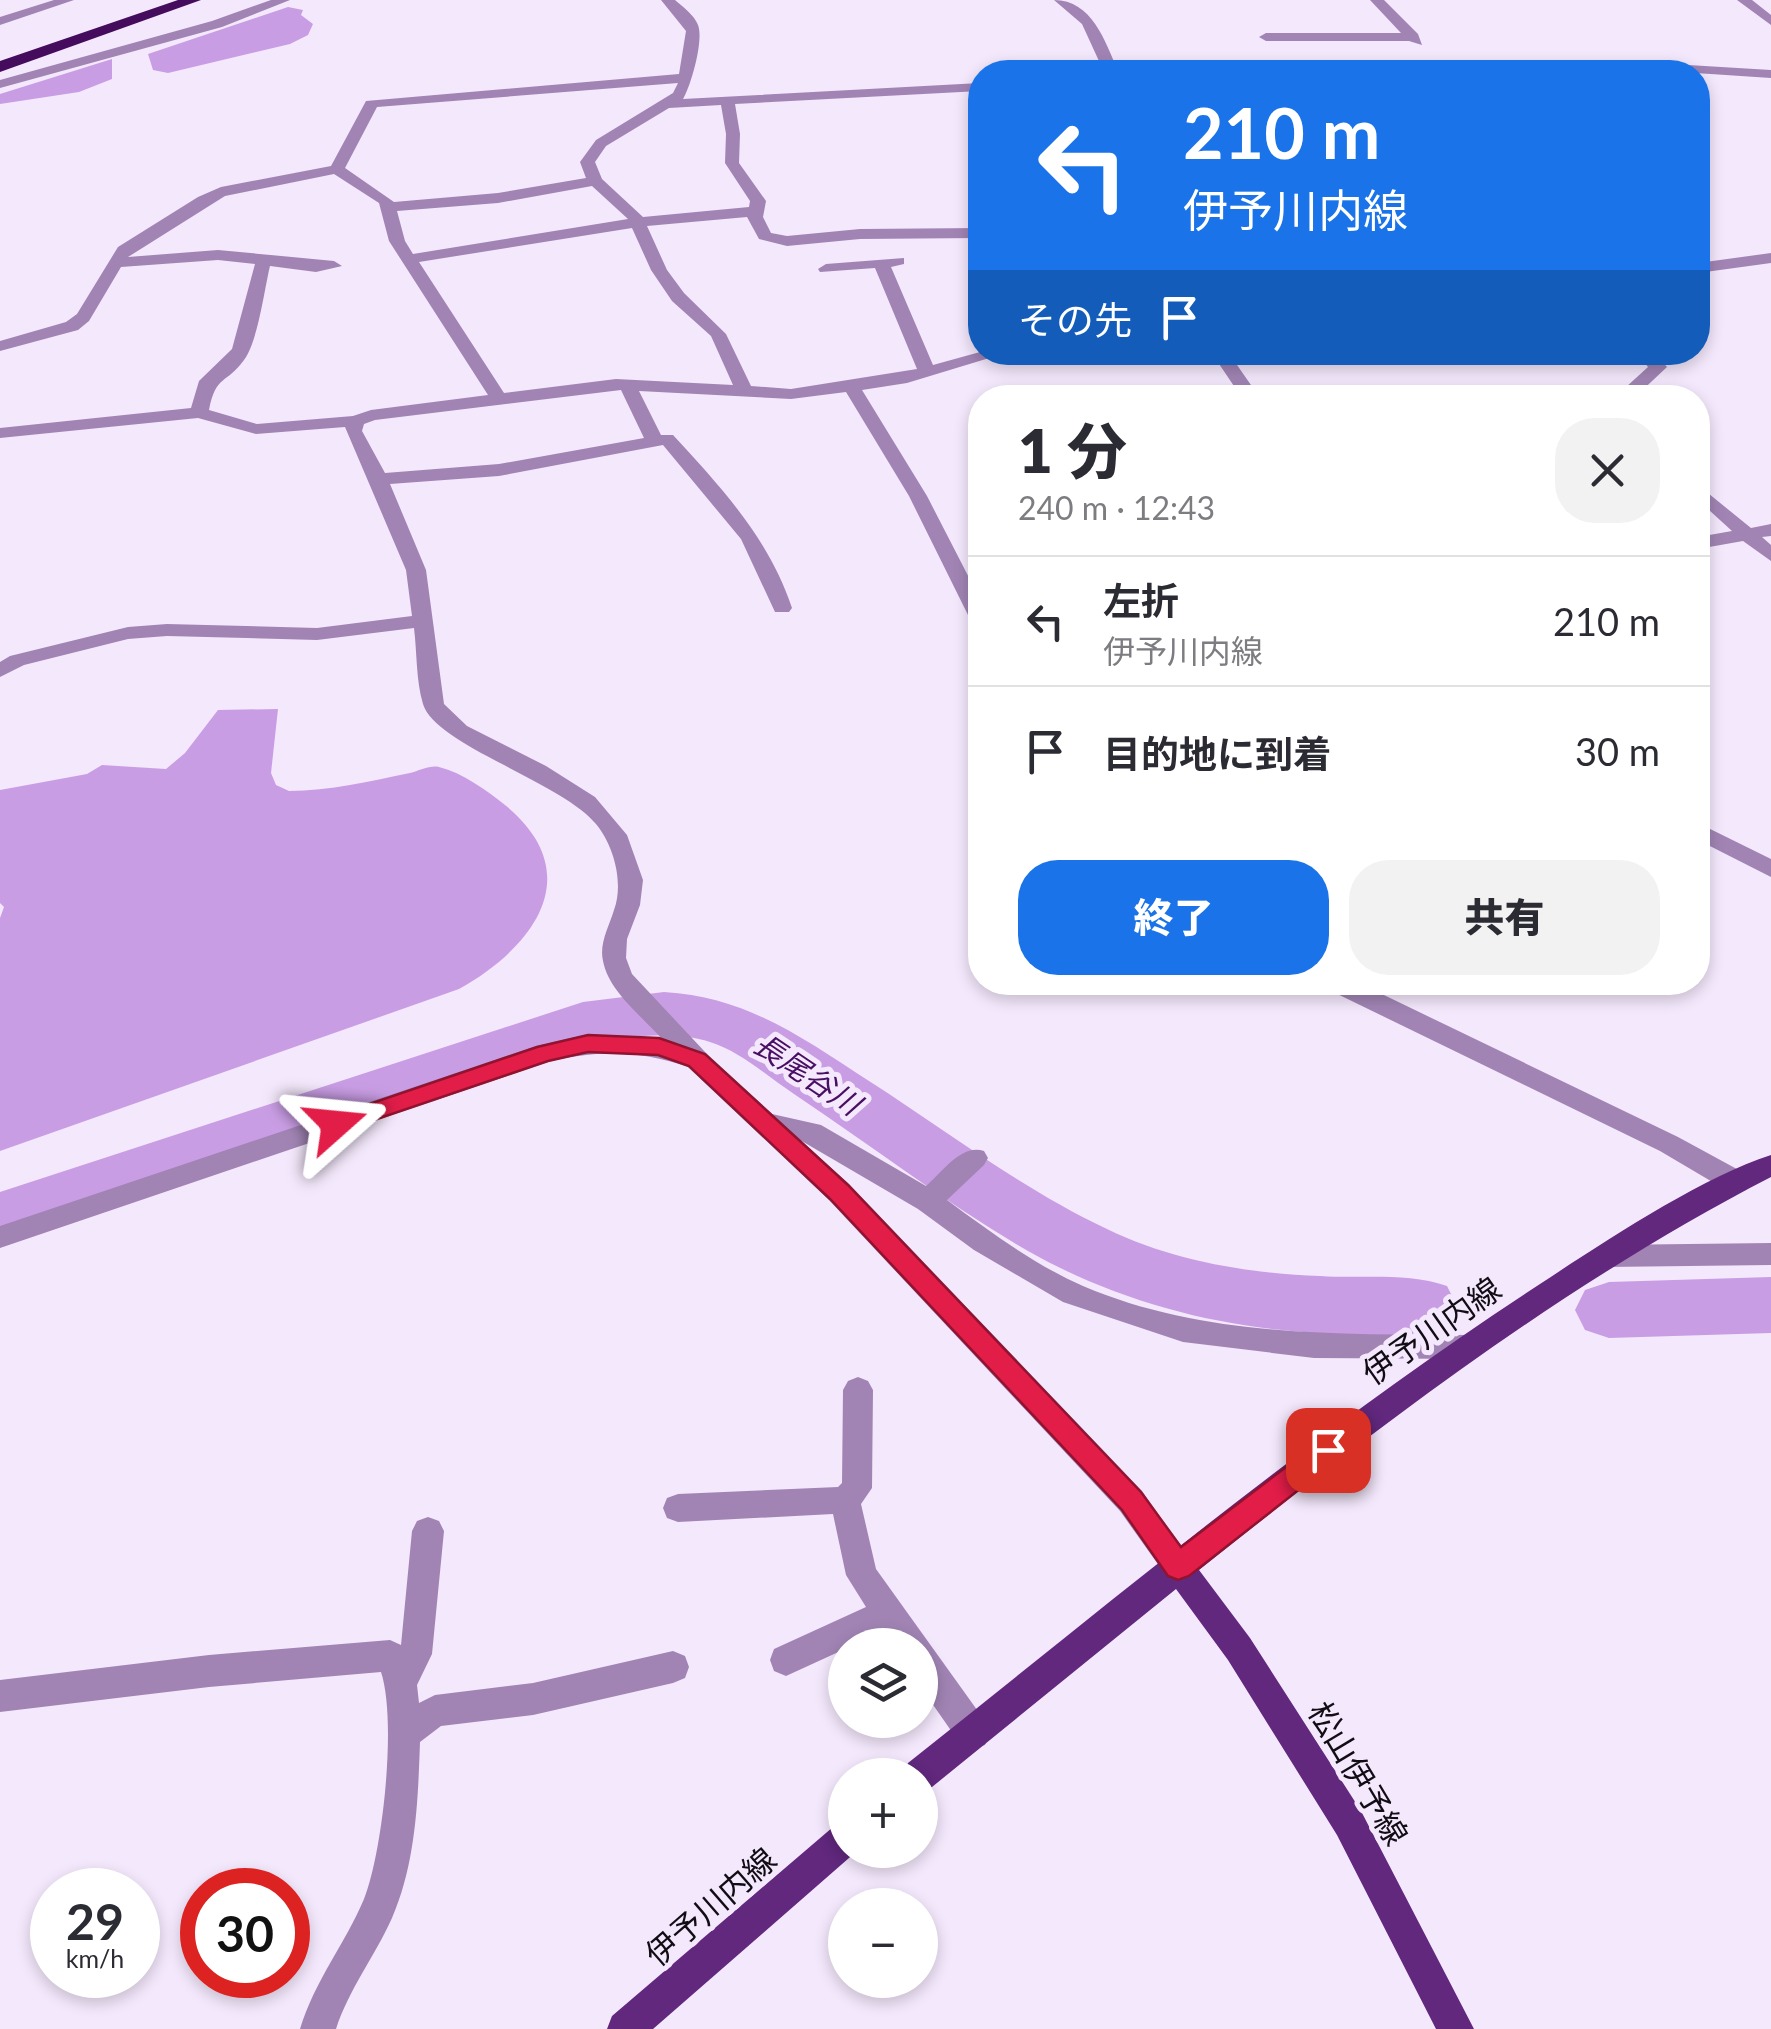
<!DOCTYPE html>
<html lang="ja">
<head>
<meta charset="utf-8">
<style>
  body { margin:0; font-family:Lato,"Noto Sans JP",sans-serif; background:#f2f2f3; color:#2b2b33; height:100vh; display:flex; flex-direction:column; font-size:38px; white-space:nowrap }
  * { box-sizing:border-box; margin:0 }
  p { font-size:32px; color:#7c7c81 }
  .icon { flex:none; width:55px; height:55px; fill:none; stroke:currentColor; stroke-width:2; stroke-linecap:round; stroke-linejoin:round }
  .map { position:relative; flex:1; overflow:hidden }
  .sheet { position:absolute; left:968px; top:385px; width:742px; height:610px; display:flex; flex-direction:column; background:#fff; border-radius:40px; box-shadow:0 5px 15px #0003 }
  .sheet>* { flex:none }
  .hud { position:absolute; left:968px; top:60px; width:742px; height:305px; border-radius:40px; box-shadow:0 5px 15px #0003; background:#1a73e8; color:#fff; overflow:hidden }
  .controls { position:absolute; left:828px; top:1628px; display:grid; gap:20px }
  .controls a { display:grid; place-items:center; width:110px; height:110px; border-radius:50%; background:#fff; box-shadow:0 5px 15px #0003; font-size:50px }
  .speed { position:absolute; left:30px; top:1868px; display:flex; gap:20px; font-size:50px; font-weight:700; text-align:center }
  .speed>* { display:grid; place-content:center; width:130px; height:130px; border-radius:50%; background:#fff; box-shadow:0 5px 15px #0003; line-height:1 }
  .speed small { font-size:25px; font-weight:400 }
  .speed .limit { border:15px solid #d22; background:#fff; color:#111 }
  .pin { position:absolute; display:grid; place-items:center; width:85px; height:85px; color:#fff; margin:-42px; border-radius:20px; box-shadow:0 5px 15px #0006 }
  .me { position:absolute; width:110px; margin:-55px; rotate:72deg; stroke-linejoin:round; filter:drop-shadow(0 0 8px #0008) }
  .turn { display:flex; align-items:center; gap:35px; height:210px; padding:0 50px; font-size:45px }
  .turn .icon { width:130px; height:130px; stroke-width:2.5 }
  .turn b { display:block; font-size:70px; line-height:85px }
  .then { display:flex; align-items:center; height:95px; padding:0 50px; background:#0003; gap:20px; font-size:38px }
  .round { display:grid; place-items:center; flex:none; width:105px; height:105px; border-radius:40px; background:#f2f2f3 }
  .overview { display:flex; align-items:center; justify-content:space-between; height:170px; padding:0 50px }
  h1 { font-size:60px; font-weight:800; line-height:75px }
  .action { display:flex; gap:20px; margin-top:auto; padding:20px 50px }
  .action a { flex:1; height:115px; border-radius:40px; background:#1a73e8; color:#fff; font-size:40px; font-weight:800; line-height:115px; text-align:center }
  .action a+a { background:#f2f2f3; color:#2b2b33 }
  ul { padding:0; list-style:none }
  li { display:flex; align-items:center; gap:30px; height:130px; padding:0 50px; border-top:2px solid #e1e1e2 }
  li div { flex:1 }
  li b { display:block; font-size:38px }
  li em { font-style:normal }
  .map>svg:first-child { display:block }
  .water { fill:#c99de4 }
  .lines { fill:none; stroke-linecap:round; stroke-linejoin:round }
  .river { fill:#c99de4; fill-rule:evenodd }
  .street { fill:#a184b4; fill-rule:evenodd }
  .primary { fill:#61287e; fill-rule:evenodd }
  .highway { fill:#450c5e; fill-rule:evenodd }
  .route { fill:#e11d48; stroke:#92132f; stroke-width:2.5 }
  .labels { text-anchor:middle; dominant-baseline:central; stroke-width:10; stroke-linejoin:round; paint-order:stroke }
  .water-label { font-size:30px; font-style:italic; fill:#490f63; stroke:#f4e8fc }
  .near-street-label { font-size:32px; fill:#120d15; stroke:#f4e8fc }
</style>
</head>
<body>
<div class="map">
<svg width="1771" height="2029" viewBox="0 0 1771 2029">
  <rect width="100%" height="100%" fill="#f4e8fc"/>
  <path class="water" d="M 288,7 L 303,10 L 301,15 L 313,24 L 308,35 L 290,44 L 168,73 L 153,70 L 148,54 Z
    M 112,59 L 112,79 L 79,92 L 0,104 L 0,94 Z
    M 278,709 L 271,773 L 276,785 L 289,791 C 329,791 371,781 410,773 C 419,771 430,765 439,767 C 463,773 486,790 505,805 C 589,874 534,947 459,989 L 0,1151 L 0,918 L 4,907 L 0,903 L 0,790 L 87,774 L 102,765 L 166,769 L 185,753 L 218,710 Z"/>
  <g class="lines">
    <path class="river" d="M 664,992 C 747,997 801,1037 869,1081 C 947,1131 1022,1189 1107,1229 C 1173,1261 1246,1273 1320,1276 C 1362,1279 1407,1272 1447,1286 L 1457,1306 L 1447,1326 C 1403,1341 1350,1336 1304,1332 C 1207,1325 1113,1299 1028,1251 C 947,1204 872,1146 794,1094 C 768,1077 740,1051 710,1042 C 673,1030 627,1036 590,1045 L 0,1244 L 0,1192 L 583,1002 Z
      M 1771,1277 L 1771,1333 L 1609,1338 L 1585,1330 L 1575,1310 L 1585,1290 L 1609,1282 Z"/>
    <path class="street" d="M 54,0 L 74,0 L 0,25 L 0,17 Z
      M 271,0 L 290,0 L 222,27 L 0,88 L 0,80 L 212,21 Z
      M 661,0 L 675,0 C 683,7 695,16 698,25 C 704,40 691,86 683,99 L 980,83 L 980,91 L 735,104 L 740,134 L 739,163 L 766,201 L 763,217 L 771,233 L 787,236 L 860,229 L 980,228 L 980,238 L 860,239 L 787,246 L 759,239 L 747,217 L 647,226 L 667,270 L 684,293 L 726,334 L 751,386 L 791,389 L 917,369 L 875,268 L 820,272 L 818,269 L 826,264 L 904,258 L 904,264 L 891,267 L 933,365 L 980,352 L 1009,352 L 907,383 L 862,390 L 927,496 L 980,599 L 980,625 L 970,619 L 909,496 L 846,392 L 791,399 L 639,391 L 661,435 L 673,435 C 722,488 769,539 792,608 L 789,612 L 775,612 L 741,539 L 663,445 L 499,476 L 390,484 L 426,570 L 444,704 L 467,726 L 546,766 L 595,797 L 627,835 L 643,880 L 640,905 L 627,939 L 626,958 L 632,974 L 706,1053 L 772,1114 L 821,1125 L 926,1186 C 942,1172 962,1143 984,1151 L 988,1158 L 984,1165 L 947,1200 C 989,1231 1035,1265 1083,1286 C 1205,1338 1340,1334 1469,1335 L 1479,1338 L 1483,1347 L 1479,1356 L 1469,1359 L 1314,1358 L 1183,1342 L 1063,1302 L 974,1250 L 918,1209 L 800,1140 L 849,1184 L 1142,1491 L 1194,1567 L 1189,1577 L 1178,1582 L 1167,1577 L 1120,1511 L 829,1200 L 688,1067 C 640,1050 596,1050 548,1062 L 0,1248 L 0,1226 L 536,1046 L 588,1034 L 662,1039 C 642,1016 609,992 603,961 C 599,943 609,927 614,910 C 624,883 614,846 596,824 C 562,782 435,745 423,704 C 416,681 417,652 414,628 L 317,640 L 167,636 L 128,639 L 24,665 L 0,677 L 0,662 L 10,656 L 128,627 L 167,624 L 317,628 L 412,616 L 406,570 L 345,427 L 256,434 L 198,418 L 0,438 L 0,428 L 191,408 L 199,381 L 232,349 L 255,264 L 218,260 L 121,267 L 89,321 L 78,330 L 0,351 L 0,341 L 66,322 L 77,314 L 118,247 L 198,197 L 221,187 L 331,166 L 366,101 L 679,74 L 686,31 ZM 678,83 L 673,93 L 596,140 L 580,162 L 586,178 L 498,193 L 394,202 L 345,168 L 377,107 ZM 721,105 L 726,134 L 725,163 L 750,201 L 749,207 L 643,217 L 602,179 L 595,162 L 606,146 L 669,108 ZM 334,174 L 379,203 L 389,241 L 488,395 L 371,410 L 353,416 L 257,424 L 209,410 C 216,374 226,385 244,360 C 258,341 264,291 270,266 L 316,272 L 342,266 L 334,261 L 218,250 L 128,257 L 225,196 ZM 592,186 L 628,219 L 413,254 L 405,241 L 397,211 L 498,203 ZM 632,228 L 651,270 L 672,301 L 711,336 L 733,385 L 616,379 L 504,393 L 419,262 ZM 621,390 L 644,438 L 499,464 L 385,473 L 362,431 L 364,424 L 375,420 Z
      M 1054,0 C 1092,0 1105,41 1118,71 L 1153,64 L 1284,66 L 1436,60 L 1443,64 L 1436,68 L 1104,72 L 1082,24 Z
      M 1370,0 L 1384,0 L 1418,34 L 1422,45 L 1409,41 L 1266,41 L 1259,37 L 1266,33 L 1401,33 Z
      M 1737,0 L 1752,0 L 1771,15 L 1771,25 Z
      M 1655,63 L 1771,70 L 1771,78 L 1650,70 L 1650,64 Z
      M 1771,253 L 1771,263 L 1698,273 L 1698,263 Z
      M 1211,352 L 1228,352 L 1260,398 L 1242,398 Z
      M 1636,352 L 1654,352 L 1667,367 L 1634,398 L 1614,398 L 1648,367 Z
      M 1698,485 L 1751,528 L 1771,524 L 1771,536 L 1762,537 L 1771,545 L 1771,561 L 1743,541 L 1698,549 L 1698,537 L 1732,531 L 1698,500 Z
      M 1698,823 L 1771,859 L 1771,877 L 1698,840 Z
      M 1322,982 L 1357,982 L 1678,1137 L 1746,1174 L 1749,1182 L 1746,1190 L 1736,1193 L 1726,1190 L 1660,1151 L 1325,988 Z
      M 1771,1243 L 1771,1265 L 1606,1267 L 1596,1264 L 1592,1256 L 1596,1248 L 1606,1245 Z
      M 858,1377 L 868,1381 L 873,1390 L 872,1488 L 861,1504 L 876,1569 L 985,1721 L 990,1733 L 985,1745 L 973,1749 L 961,1745 L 920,1686 L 920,1645 L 892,1645 L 883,1631 L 845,1645 L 845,1649 L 786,1676 L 774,1671 L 770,1660 L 774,1649 L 866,1607 L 846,1575 L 833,1514 L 678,1522 L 667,1518 L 663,1508 L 667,1498 L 678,1494 L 838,1487 L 842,1483 L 843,1390 L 848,1381 Z
      M 428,1517 L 439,1521 L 444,1531 L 432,1654 L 417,1685 L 419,1703 L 435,1695 L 533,1683 L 673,1651 L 685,1656 L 689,1667 L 685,1678 L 673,1683 L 533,1715 L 441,1726 L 420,1742 C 418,1800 416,1863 392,1918 C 375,1956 349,1989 336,2029 L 300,2029 C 315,1980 345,1944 364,1899 C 383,1851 397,1720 381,1672 L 209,1687 L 0,1712 L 0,1680 L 209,1655 L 390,1640 L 401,1645 L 412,1531 L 417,1521 Z"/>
    <path class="primary" d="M 1771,1155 L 1771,1177 C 1564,1284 1380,1425 1199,1570 L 1250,1638 L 1361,1811 L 1474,2029 L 1436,2029 L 1337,1835 L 1228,1660 L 1176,1589 L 932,1787 L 920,1792 L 920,1775 L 903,1775 L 908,1763 C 1115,1599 1318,1428 1540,1284 C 1604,1242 1700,1178 1771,1155 Z
      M 845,1822 L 845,1850 L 857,1851 L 653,2029 L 607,2029 L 612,2016 L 833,1827 Z"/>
    <path class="highway" d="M 178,0 L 201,0 L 0,72 L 0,61 Z"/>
  </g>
  <path class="route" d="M 588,1035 L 659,1038 L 705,1054 L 848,1185 L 1141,1492 L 1181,1547 L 1319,1442 L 1328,1438 L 1338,1442 L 1342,1450 L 1338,1459 L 1189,1576 L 1178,1580 L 1168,1576 L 1122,1510 L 830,1199 L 689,1066 L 658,1055 L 588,1052 L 548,1061 L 336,1133 L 328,1131 L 324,1124 L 328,1118 L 537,1047 Z"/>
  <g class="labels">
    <g class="water-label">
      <text transform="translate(808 1073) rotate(34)">長尾谷川</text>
    </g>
    <g class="near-street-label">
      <text transform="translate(1431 1330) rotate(-35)">伊予川内線</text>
      <text transform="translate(1359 1773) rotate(59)">松山伊予線</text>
      <text transform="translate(710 1906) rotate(-41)">伊予川内線</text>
    </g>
  </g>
</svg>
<div class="controls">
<a><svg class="icon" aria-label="layers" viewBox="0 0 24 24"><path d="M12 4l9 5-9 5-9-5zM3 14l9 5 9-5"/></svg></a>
<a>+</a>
<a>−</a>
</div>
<div class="speed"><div>29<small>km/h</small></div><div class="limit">30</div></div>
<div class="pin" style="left:1328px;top:1450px;background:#d93025"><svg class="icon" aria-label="arrive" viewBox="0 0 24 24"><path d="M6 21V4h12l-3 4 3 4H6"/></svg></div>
<svg class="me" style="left:336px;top:1124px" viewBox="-20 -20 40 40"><path d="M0-17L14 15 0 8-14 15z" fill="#e11d48" stroke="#fff" stroke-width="4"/></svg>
<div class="hud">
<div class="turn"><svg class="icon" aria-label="left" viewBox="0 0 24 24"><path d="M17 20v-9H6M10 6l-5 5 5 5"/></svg><div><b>210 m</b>伊予川内線</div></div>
<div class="then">その先<svg class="icon" aria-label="arrive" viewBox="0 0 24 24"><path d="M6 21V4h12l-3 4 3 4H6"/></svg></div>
</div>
<section class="sheet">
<div class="overview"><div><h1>1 分</h1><p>240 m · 12:43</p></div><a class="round"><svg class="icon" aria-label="close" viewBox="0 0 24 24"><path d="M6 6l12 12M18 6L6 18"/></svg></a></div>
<ul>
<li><svg class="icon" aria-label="left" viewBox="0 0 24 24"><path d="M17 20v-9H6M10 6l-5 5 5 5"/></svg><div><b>左折</b><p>伊予川内線</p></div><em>210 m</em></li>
<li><svg class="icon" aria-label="arrive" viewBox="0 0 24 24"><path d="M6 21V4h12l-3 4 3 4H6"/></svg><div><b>目的地に到着</b></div><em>30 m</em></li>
</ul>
<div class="action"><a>終了</a><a>共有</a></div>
</section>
</div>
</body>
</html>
